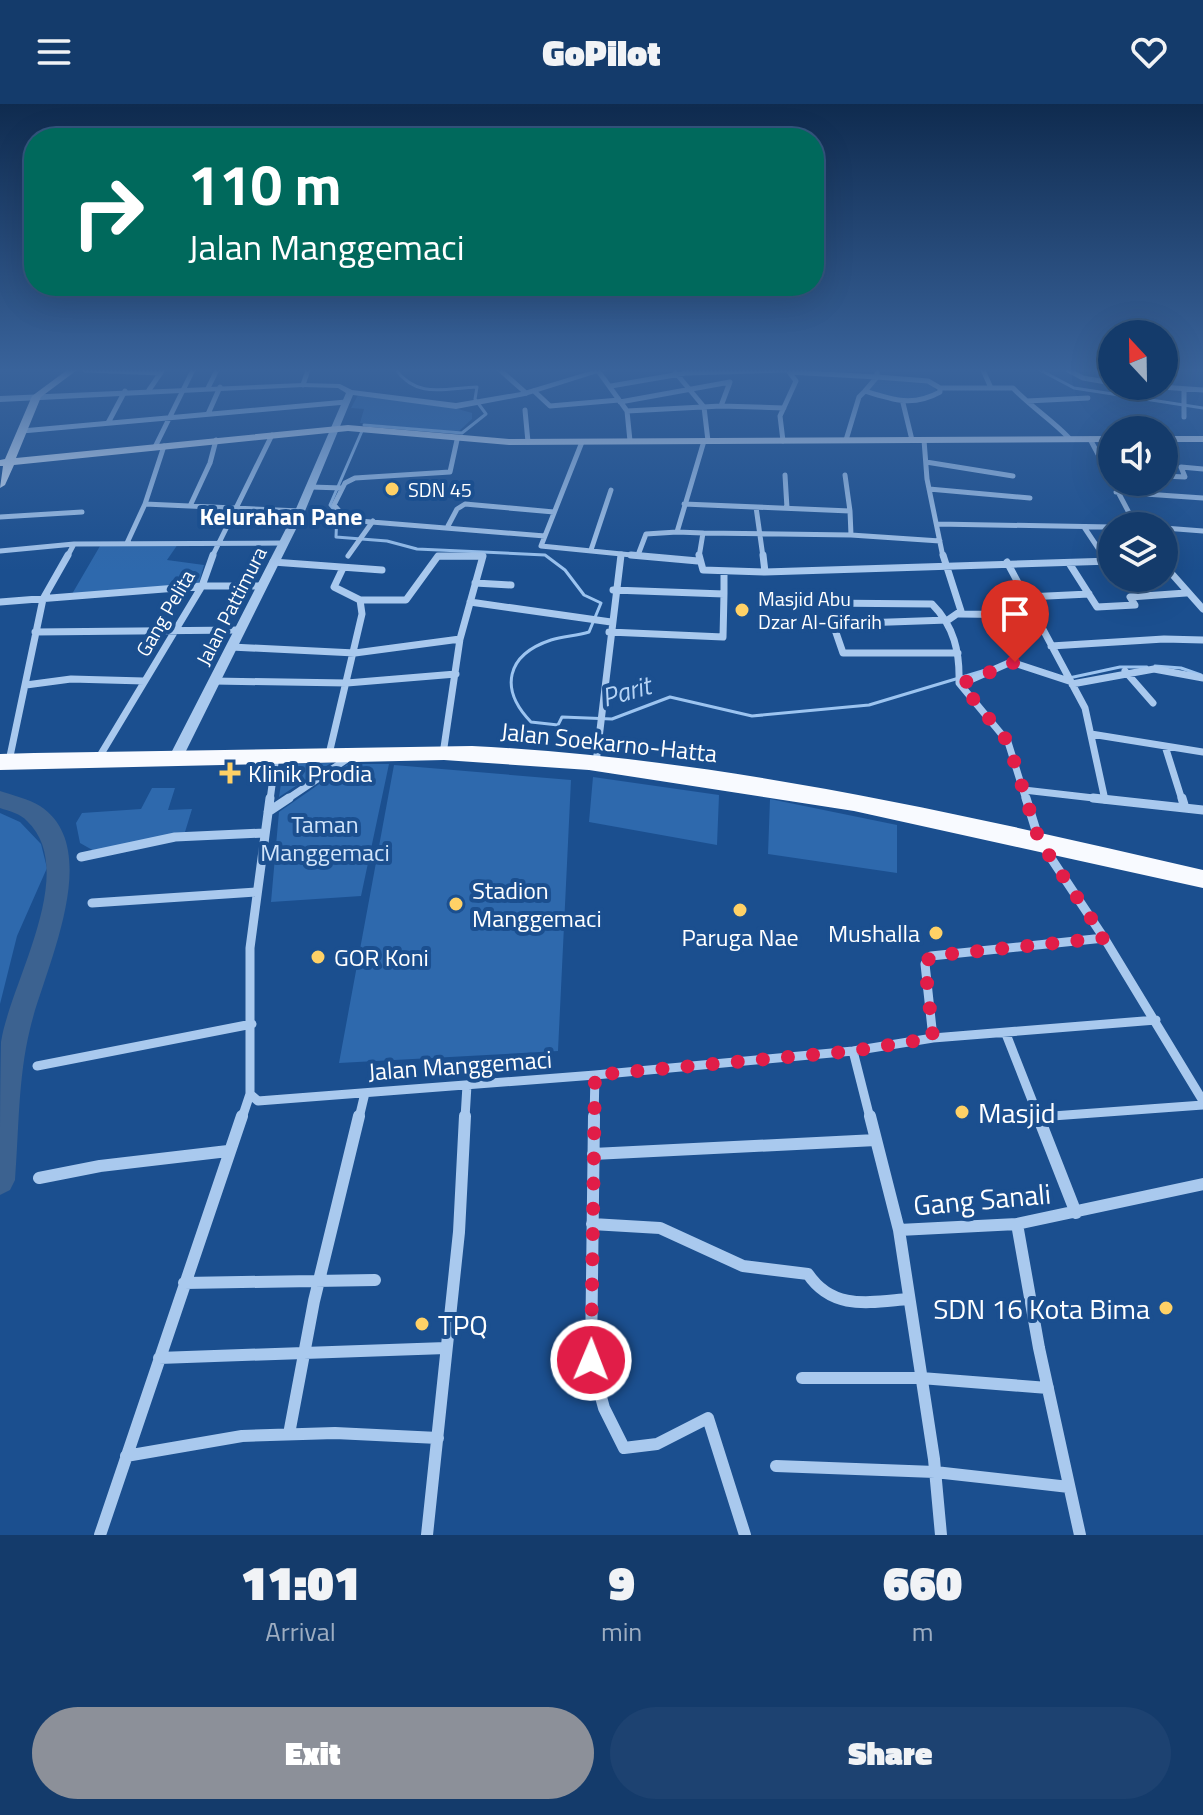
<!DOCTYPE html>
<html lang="en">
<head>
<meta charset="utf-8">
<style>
  body { margin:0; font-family:"Titillium Web",sans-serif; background:#1d4271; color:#f1f3f6; height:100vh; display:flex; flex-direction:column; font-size:30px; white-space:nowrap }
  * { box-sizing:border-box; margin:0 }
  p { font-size:26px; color:#9dadc1 }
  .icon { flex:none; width:44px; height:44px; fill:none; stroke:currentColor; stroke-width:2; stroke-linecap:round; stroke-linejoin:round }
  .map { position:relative; height:1431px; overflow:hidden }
  .details { display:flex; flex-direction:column; background:#143b6b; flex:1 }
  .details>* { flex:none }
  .banner { position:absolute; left:24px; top:24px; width:800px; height:168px; border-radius:32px; box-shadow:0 8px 32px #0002,0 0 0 2px #33557e; background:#00695c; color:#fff; overflow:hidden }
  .needle { width:52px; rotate:338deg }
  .fabs { position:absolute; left:1098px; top:216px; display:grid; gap:16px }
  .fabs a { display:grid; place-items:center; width:80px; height:80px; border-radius:50%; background:#143b6b; box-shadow:0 8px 32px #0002,0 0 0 2px #33557e; font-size:40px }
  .pin { position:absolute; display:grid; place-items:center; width:68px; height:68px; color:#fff; margin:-82px -34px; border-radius:50% 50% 50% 0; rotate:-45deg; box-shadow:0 0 8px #0007 }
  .pin .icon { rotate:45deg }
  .me { position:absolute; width:88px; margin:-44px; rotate:1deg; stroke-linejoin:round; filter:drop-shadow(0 0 6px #0008) }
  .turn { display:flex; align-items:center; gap:28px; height:168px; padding:0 32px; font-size:36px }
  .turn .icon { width:104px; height:104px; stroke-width:2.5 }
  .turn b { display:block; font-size:56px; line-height:68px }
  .eta { display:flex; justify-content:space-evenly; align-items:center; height:136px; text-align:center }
  .eta b { font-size:48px; font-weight:800; line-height:56px }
  .button { display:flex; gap:16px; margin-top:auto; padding:16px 32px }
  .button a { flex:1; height:92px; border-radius:48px; background:#8c9099; color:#fff; font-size:32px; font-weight:800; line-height:92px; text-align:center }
  .button a+a { background:#1d4271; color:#f1f3f6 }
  header { display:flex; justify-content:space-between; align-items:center; height:104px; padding:0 32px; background:#143b6b; font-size:36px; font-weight:800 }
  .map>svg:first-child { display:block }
  .green { fill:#2e69ad }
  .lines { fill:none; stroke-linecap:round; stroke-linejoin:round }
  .stream { stroke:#9cc4f0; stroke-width:3 }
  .river { fill:#3c6290; fill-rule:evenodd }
  .minor-far3 { stroke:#a9c9ee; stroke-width:5 }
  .minor-far2 { stroke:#a9c9ee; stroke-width:7 }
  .minor-far1 { stroke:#a9c9ee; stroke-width:9 }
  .minor { stroke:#a9c9ee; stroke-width:12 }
  .tertiary { fill:#a9c9ee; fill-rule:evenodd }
  .secondary { fill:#d6e6fa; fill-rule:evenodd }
  .trunk { fill:#f8faff; fill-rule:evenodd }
  .route { stroke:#e11d48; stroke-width:14; stroke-dasharray:0 25.2 }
  .poi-dot { fill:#ffd166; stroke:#1b4f8f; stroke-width:3 }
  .labels { text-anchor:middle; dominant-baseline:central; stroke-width:8; stroke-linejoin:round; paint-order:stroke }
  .far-poi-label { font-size:20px; fill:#fff; stroke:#1b4f8f; text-anchor:start }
  .far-street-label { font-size:20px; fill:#fff; stroke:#1b4f8f }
  .far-quarter-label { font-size:24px; font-weight:bold; fill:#fff; stroke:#1b4f8f }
  .street-label { font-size:24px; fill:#fff; stroke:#1b4f8f }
  .poi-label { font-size:24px; fill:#fff; stroke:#1b4f8f; text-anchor:start }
  .park-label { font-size:24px; fill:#cfe3fa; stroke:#1b4f8f }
  .water-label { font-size:26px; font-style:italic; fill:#b5d3f5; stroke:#1b4f8f }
  .near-poi-label { font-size:28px; fill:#fff; stroke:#1b4f8f; text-anchor:start }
  .near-street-label { font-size:28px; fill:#fff; stroke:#1b4f8f }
</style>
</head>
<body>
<header><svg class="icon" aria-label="menu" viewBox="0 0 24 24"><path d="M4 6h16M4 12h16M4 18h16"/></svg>GoPilot<svg class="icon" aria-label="heart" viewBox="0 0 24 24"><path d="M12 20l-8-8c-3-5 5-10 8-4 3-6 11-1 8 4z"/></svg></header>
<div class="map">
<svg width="1203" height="1431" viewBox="0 0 1203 1431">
  <rect width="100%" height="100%" fill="#1b4f8f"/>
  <path class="green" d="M 880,274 L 931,279 L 937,288 L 913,297 L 867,287 Z
    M 358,291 L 458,305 L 472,309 L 472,315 L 458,328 L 360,319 L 364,305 L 351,304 Z
    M 178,440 L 167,456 L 204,461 L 199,479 L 72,490 L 100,442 Z
    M 331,659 L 279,693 L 284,660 Z
    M 348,660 L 389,660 L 361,792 L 271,798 L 279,708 Z
    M 394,661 L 571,676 L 558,947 L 339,959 Z
    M 593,673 L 719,691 L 717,741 L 589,718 Z
    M 152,684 L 175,684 L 168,706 L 192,705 L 185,728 L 96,748 L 80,739 L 76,719 L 82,709 L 141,705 Z
    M 770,695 L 897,721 L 897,769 L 768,750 Z
    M 0,709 L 20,718 L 41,740 L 47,764 L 17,832 L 0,900 Z"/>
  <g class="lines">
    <path class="stream" d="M 1040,266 L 1074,284 L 1203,304
      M 364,321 L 462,329 L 486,310 L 475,295 L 477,283 C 445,284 418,295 396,266
      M 362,327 L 330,401 L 337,409 L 336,433 L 387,437 L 417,445 L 545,451 L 565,466 L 584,491 L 601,499 L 589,528 C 577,532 564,532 551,536 C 506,551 499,585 531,618 L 558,621 L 562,613 L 612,615 L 670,593 L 752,612 L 869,601 L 989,565
      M 1155,562 L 1181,564 L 1201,571
      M 1069,574 L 1120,563 L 1147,563"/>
    <path class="river" d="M 0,687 C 12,691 29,695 40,702 C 106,745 43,868 30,925 C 18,974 19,1026 15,1076 L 10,1086 L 0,1091 C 0,1046 0,980 1,938 C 10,879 80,767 27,717 C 21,710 9,707 0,704 Z"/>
    <path class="minor-far3" d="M 85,266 L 161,269
      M 500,266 L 526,289
      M 983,266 L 991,284
      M 1068,266 L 1083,274 L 1112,279
      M 599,268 L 627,307 L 630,337
      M 675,268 L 704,303 L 708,337
      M 789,268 L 877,273 L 877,266
      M 877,273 L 928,277 L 940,284 L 940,288 C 913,303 893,296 865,287 Z
      M 303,281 L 308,266
      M 611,282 L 686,269 L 785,266
      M 1147,282 L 1203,286
      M 208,284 L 217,266
      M 940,284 L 1013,284 C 1031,303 1051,315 1069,334
      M 1184,285 L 1184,313
      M 149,286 L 162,267
      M 534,287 L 550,302 L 619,296
      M 1027,297 L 1088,294
      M 620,298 L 730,278
      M 903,299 L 912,336
      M 721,302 L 730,278
      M 525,306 L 528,338
      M 627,307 L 721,302 L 784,304
      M 208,310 L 220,283
      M 108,319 L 125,287
      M 22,327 L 346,298
      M 1090,335 L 1136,422
      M 457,336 L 450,368 L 355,374 L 345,379 L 334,401 L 347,416 L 545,432
      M 846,336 L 859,293 L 865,287
      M 924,336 L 927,375 L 943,453
      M 783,337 L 780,312 L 796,277 L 789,268
      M 582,338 L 541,442 L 652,453
      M 155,343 L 193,266
      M 926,358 L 1013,372
      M 785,371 L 787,404
      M 845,371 L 850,407
      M 1164,372 L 1185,373 L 1181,363 L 1203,365
      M 311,383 L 342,384
      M 929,385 L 1030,394
      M 1116,388 L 1203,394
      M 145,400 L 300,407
      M 684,400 L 850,407 L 851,431
      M 190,402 L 210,359 L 216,336
      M 756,403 L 763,453
      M 0,413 L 82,408
      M 937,420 L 1112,423
      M 448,422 L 457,405 L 465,400 L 554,408
      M 1084,423 L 1104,453
      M 1164,424 L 1203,427
      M 703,429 L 851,431 L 940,437
      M 127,439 L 145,400 L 164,342
      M 591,446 L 611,386
      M 0,447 L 74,440 L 284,439
      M 638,451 L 646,430 L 677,428
      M 348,452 L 373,417
      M 67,453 L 74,440
      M 212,453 L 272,331
      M 438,453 L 483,453
      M 699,453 L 703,429 L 677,428 L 704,337"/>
    <path class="minor-far2" d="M 631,451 L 698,457
      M 699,451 L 703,466 L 765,468 L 1112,457
      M 763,451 L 765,468
      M 943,451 L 961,507 L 948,516 L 833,520 L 843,549 L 958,549
      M 1103,451 L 1107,457
      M 273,458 L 382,466
      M 1007,458 L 1085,604 L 1105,696
      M 1069,459 L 1097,503 L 1135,501 L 1130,493 L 1186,489
      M 1164,461 L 1203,505
      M 475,479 L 511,481
      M 613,486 L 724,490 L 724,469
      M 1027,493 L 1089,490
      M 360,496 L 406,496 L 438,452 L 483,452 L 460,535 L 443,650
      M 0,498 L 202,482 L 259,482
      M 470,498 L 611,518
      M 823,499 L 932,500 C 954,522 960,548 959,579 L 1008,638 L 1026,696
      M 959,510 L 1036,511
      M 35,528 L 239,526
      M 609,528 L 723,533 L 724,490
      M 1051,542 L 1164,535 L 1203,536
      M 231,543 L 355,549 L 460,535
      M 1125,567 L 1153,599
      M 213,577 L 347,579 L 456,570
      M 961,580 L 1011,558 L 1072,578
      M 1072,580 L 1154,565 L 1203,574
      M 26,581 L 71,575 L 144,577
      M 1091,630 L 1203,648
      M 1165,642 L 1182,696
      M 329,650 L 362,510 L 360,496 L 334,483 L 343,464
      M 98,655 L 202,482 L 213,451
      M 9,657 L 43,495 L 68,451
      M 596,659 L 621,451
      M 1024,686 L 1111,696
      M 270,696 L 276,652
      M 286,696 L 350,653"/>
    <path class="minor-far1" d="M 270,694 L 250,844 L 250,990 L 258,997 L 595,971 L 853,947 L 933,934 L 1156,916
      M 1026,694 L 1039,736 L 1106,837 L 1203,997
      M 1093,694 L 1203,706
      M 1182,694 L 1185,704
      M 268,708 L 289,694
      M 81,753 L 175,733 L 264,729
      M 92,799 L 257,788
      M 1006,930 L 1039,1014
      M 933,934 L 925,860 L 931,852 L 1104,834
      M 853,947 L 870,1014
      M 37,962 L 252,920
      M 1039,1013 L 1203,1001
      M 242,1014 L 250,990
      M 359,1014 L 365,989
      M 465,1014 L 467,981
      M 594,1014 L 595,971"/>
    <path class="minor" d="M 594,1012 L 591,1256 L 604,1304 L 624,1344 L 657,1340 L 708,1314 L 745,1431
      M 870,1012 L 899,1126 L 1017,1120 L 1203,1080
      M 1038,1012 L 1076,1109
      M 1039,1013 L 1048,1012
      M 593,1050 L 876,1036
      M 39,1074 L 100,1062 L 228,1047
      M 592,1120 L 660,1124 L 743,1162 L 808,1170 C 833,1207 870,1198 909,1195
      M 1017,1120 L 1039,1244 L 1080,1431
      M 899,1126 L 934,1355 L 941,1431
      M 184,1179 L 375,1176
      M 159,1254 L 446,1244
      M 802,1274 L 921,1274 L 1048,1284
      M 289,1330 L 314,1197 L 359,1012
      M 126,1352 L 242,1332 L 335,1329 L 438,1334
      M 776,1362 L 935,1368 L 1069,1383
      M 100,1431 L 242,1012
      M 427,1431 L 459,1128 L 465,1012"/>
    <path class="tertiary" d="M 594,266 L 607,266 L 525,292 L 456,305 L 353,291 L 305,407 L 184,651 L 177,656 L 170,651 L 295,407 L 346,289 L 338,284 L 303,283 L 0,298 L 0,292 L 303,279 L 340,280 L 352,286 L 456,299 L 521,288 Z"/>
    <path class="secondary" d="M 67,266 L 77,266 L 41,293 L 16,354 L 348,321 L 509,335 L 1112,332 L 1112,338 L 509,341 L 348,327 L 14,361 L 5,381 L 0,384 L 3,362 L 0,362 L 0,356 L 5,355 L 32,292 Z
      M 1164,332 L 1203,332 L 1203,338 L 1164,338 Z"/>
    <path class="trunk" d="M 472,642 C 719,654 962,710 1203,766 L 1203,784 L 854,707 L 589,666 L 444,656 L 0,666 L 0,650 L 34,649 Z"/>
  </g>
  <linearGradient id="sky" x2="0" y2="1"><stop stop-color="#0f2b4f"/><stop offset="0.57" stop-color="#39639b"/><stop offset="1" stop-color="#39639b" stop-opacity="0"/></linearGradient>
  <rect width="1203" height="467" fill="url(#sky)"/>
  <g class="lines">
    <path class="route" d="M 591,1256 L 595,971 L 853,947 L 933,934 L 925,860 L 931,852 L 1104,834 L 1039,736 L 1008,638 L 961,580 L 1015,558"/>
  </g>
  <g class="poi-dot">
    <circle cx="392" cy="385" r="8"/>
    <circle cx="742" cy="506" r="8"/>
    <path d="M226 657h8v8h8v8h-8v8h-8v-8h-8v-8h8z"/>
    <circle cx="456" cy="800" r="8"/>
    <circle cx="740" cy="806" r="8"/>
    <circle cx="936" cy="829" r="8"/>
    <circle cx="318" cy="853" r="8"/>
    <circle cx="962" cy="1008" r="8"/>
    <circle cx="1166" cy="1204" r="8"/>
    <circle cx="422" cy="1220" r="8"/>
  </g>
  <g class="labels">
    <g class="far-poi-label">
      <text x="408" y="385">SDN 45</text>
      <text x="758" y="494">Masjid Abu<tspan x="758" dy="23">Dzar Al-Gifarih</tspan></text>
    </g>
    <g class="far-street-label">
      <text transform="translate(231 502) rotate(-63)">Jalan Pattimura</text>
      <text transform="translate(165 509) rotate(-60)">Gang Pelita</text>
    </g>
    <g class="far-quarter-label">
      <text x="281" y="412">Kelurahan Pane</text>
    </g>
    <g class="street-label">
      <text transform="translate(609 638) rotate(6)">Jalan Soekarno-Hatta</text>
      <text transform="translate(460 961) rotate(-4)">Jalan Manggemaci</text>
    </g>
    <g class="poi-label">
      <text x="248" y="669">Klinik Prodia</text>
      <text x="472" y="786">Stadion<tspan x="472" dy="28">Manggemaci</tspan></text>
      <text x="920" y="829" text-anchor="end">Mushalla</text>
      <text x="740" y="833" text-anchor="middle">Paruga Nae</text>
      <text x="334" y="853">GOR Koni</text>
    </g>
    <g class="park-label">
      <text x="325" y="720">Taman<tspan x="325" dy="28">Manggemaci</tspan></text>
    </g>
    <g class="water-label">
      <text transform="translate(626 587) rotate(-16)">Parit</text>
    </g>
    <g class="near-poi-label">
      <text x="978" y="1008">Masjid</text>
      <text x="1150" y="1204" text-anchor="end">SDN 16 Kota Bima</text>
      <text x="438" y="1220">TPQ</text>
    </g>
    <g class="near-street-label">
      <text transform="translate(982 1095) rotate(-5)">Gang Sanali</text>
    </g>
  </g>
</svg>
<div class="fabs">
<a><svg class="needle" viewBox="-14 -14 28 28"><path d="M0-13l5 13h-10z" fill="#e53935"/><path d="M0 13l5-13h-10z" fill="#9dadc1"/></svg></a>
<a><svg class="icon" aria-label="sound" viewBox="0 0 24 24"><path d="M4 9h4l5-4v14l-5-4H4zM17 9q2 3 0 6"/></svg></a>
<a><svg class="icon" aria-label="layers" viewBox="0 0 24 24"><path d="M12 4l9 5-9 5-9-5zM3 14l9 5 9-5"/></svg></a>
</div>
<div class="pin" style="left:1015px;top:558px;background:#d93025"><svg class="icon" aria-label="arrive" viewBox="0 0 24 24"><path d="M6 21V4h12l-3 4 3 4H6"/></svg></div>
<svg class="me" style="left:591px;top:1256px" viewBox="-20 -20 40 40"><circle r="17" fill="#e11d48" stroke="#fff" stroke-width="3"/><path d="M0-11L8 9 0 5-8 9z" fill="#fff"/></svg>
<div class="banner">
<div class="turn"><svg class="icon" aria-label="right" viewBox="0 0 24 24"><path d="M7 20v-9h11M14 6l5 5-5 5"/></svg><div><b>110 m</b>Jalan Manggemaci</div></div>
</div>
</div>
<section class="details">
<div class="eta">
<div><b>11:01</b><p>Arrival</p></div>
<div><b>9</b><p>min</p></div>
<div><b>660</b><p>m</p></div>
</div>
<div class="button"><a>Exit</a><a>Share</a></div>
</section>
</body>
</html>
